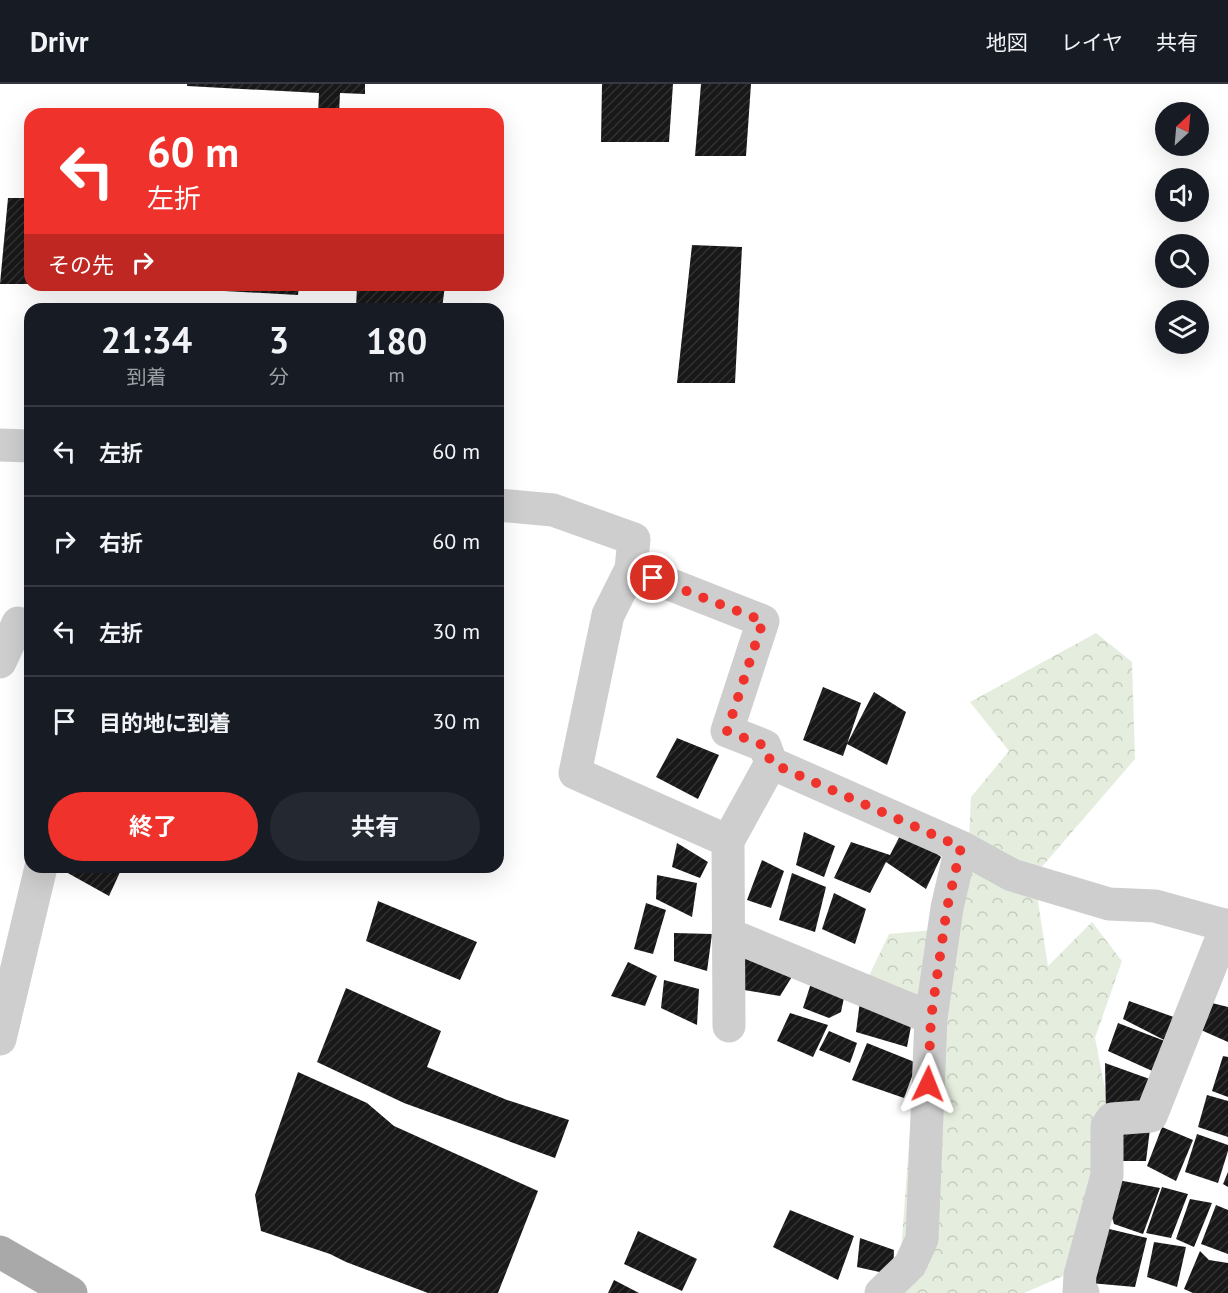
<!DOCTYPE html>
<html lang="ja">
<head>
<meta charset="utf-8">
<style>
  body { margin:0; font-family:"PT Sans","Noto Sans JP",sans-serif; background:#242831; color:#f1f3f6; height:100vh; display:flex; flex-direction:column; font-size:22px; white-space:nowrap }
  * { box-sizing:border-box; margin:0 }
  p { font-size:20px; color:#9ea1a6 }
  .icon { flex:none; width:33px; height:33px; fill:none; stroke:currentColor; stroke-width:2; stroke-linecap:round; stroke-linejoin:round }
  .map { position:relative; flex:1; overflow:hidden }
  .drawer { position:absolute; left:24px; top:219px; width:480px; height:570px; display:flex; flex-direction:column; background:#171b24; border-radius:18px; box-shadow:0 6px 24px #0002 }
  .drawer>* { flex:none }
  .guide { position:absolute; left:24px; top:24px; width:480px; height:183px; border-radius:18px; box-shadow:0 6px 24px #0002; background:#ef322b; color:#fff; overflow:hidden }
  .needle { width:39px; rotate:26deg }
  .buttons { position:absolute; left:1155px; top:18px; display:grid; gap:12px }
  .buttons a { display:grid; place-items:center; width:54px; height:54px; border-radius:50%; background:#171b24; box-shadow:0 6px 24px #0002; font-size:30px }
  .pin { position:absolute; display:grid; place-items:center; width:51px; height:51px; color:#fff; margin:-26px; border:3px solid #fff; border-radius:50%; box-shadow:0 2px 6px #0007 }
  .me { position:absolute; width:66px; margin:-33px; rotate:2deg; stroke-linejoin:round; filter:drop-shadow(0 0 4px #0008) }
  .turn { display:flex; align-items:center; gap:21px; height:126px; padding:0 24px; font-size:27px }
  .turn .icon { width:78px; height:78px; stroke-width:2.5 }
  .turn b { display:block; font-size:42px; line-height:51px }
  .then { display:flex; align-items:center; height:57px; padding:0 24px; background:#0003; gap:12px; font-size:22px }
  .eta { display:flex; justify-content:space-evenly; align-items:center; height:102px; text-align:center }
  .eta b { font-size:36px; font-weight:700; line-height:42px }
  .action { display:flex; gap:12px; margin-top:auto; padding:12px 24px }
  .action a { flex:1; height:69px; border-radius:36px; background:#ef322b; color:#fff; font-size:24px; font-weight:700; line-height:69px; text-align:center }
  .action a+a { background:#242831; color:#f1f3f6 }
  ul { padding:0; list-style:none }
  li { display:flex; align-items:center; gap:18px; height:90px; padding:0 24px; border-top:2px solid #363941 }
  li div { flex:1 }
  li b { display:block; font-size:22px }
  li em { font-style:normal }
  header { display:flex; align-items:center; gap:36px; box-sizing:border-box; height:84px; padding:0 30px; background:#171b24; border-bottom:2px solid #363941 }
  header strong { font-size:28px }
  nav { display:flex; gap:33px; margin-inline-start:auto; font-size:21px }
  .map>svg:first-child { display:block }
  .forest { fill:url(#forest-crowns) }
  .building { fill:url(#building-hatch) }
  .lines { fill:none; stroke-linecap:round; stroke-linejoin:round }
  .street { stroke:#cecece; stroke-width:33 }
  .primary { stroke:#a9a9a9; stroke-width:33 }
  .route { stroke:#ef322b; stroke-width:10; stroke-dasharray:0 18 }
</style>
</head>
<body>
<header>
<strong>Drivr</strong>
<nav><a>地図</a><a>レイヤ</a><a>共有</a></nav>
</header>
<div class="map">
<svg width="1228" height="1209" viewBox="0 0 1228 1209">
  <defs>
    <pattern id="forest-crowns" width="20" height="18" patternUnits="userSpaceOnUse" patternTransform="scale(1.5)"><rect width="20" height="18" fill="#e5eede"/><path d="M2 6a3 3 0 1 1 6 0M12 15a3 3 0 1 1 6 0" fill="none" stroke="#c5cdbf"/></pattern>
    <pattern id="building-hatch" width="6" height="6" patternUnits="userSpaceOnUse" patternTransform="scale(1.5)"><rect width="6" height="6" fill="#181818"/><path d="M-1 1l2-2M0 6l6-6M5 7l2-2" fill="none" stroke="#313131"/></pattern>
  </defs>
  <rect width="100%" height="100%" fill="#fff"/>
  <path class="forest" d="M 1096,549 L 1132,578 L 1135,675 L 1034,792 L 1048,882 L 1092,838 L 1122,877 L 1095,954 L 1106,1010 L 1102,1087 L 1068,1190 L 1024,1209 L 898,1209 L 919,923 L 867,896 L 889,850 L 933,846 L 968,776 L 971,713 L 1009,667 L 970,618 Z"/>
  <path class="building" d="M 187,0 L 365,0 L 365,10 L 340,9 L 339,30 L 318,30 L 319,9 L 187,2 Z
    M 602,0 L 673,0 L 669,58 L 601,58 Z
    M 701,0 L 751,0 L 746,72 L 695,72 Z
    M 8,114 L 30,114 L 30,200 L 0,200 Z
    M 692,161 L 742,163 L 735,299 L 677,299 Z
    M 151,201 L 299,201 L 298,211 L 151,203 Z
    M 357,201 L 445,201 L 442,225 L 356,225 Z
    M 823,603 L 861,619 L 843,672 L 803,656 Z
    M 874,608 L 906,628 L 887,681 L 847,660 Z
    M 677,654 L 719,671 L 698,715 L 656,693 Z
    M 904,744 L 941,773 L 926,805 L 886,778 L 870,809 L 834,794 L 851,758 L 890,771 Z
    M 804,748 L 835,762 L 824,793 L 796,781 Z
    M 677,759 L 708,778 L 700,794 L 672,783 Z
    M 762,776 L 784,787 L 771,824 L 747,816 Z
    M 57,783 L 115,783 L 121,786 L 109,812 Z
    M 792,789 L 826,803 L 815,848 L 779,836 Z
    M 657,791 L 697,799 L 692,833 L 656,815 Z
    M 834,809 L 866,825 L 855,860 L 822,845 Z
    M 378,817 L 477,858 L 460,896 L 366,857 Z
    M 646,819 L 666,826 L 653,870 L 634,865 Z
    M 674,849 L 712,850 L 707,887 L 674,877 Z
    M 743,868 L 798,883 L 780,912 L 738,905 Z
    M 628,878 L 657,892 L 645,922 L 611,912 Z
    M 813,893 L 846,904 L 841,928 L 829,934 L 803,924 Z
    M 664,896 L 699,905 L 697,941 L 661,924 Z
    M 346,904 L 441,947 L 427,983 L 507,1016 L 569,1036 L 555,1074 L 404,1019 L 317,978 Z
    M 860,917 L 912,937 L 907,963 L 856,948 Z
    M 1129,917 L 1182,936 L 1159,990 L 1108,967 L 1118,939 L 1170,959 L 1123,935 Z
    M 1204,917 L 1228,923 L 1228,958 L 1192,942 Z
    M 790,929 L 828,941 L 813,973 L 777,957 Z
    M 829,947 L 857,959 L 850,979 L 819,966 Z
    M 867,959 L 917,979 L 904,1014 L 852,996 Z
    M 1223,972 L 1228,973 L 1228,1013 L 1212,1007 Z
    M 1105,979 L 1158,998 L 1148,1031 L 1106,1027 Z
    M 298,988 L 367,1019 L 394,1042 L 538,1107 L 498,1209 L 428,1209 L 346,1178 L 330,1170 L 261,1147 L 255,1111 Z
    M 1207,1011 L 1228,1017 L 1228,1053 L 1198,1043 Z
    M 1151,1037 L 1146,1077 L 1111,1077 L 1109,1042 Z
    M 1162,1043 L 1193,1056 L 1176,1097 L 1147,1082 Z
    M 1197,1050 L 1228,1061 L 1228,1067 L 1218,1099 L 1185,1088 Z
    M 1228,1088 L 1228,1103 L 1223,1100 Z
    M 1118,1096 L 1160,1104 L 1143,1150 L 1114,1140 L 1111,1130 Z
    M 1162,1103 L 1188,1110 L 1171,1154 L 1146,1149 Z
    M 1190,1115 L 1212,1119 L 1194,1163 L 1176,1155 Z
    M 1216,1121 L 1228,1126 L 1228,1170 L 1201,1160 Z
    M 790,1126 L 854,1152 L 838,1196 L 773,1163 Z
    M 1105,1144 L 1147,1154 L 1135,1203 L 1090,1199 Z
    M 638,1147 L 697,1175 L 682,1207 L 624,1180 Z
    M 860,1154 L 894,1166 L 893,1191 L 857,1183 Z
    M 1154,1158 L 1186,1163 L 1177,1203 L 1147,1193 Z
    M 1200,1167 L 1209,1176 L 1228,1179 L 1228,1209 L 1193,1209 L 1184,1205 Z
    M 614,1196 L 639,1209 L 608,1209 Z"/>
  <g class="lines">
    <path class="street" d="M 0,361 L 30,362
      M 498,421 L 553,426 L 634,455 L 631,485 L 763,537 L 727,647 L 765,662 L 771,679 L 961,763 L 1012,791 L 1109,820 L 1155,822 L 1228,842
      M 631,485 L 608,531 L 575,689 L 728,757 L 729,942
      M 0,578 L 18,539 L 30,545
      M 728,757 L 771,679
      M 728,850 L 931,934 L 947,824 L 961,763
      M 0,955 L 41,783
      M 881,1209 L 910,1181 L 922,1155 L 931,934
      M 1083,1209 L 1079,1208 L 1080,1191 L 1107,1091 L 1107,1042 L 1112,1035 L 1151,1032 L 1227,841"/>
    <path class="primary" d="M 0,1168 L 71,1209"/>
  </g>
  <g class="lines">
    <path class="route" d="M 653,494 L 763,537 L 727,647 L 765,662 L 771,679 L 961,763 L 947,824 L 931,934 L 928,1000"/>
  </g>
</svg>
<div class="buttons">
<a><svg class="needle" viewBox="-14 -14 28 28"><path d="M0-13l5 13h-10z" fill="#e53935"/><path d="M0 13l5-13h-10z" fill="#9ea1a6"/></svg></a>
<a><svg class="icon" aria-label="sound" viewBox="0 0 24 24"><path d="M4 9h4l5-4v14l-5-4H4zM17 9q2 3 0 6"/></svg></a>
<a><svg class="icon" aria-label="search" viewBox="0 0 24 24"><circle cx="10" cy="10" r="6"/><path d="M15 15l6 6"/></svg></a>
<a><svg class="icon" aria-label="layers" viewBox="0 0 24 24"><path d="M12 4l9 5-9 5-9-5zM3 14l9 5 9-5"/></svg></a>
</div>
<div class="pin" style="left:653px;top:494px;background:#d93025"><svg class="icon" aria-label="arrive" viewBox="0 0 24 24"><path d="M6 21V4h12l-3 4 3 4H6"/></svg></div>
<svg class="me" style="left:928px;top:1000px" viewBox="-20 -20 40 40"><path d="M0-17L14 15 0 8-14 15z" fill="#ef322b" stroke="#fff" stroke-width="4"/></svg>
<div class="guide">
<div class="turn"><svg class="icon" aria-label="left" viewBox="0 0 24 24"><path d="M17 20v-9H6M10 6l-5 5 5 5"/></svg><div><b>60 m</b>左折</div></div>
<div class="then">その先<svg class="icon" aria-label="right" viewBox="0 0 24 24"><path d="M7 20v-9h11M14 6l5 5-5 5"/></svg></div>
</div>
<section class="drawer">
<div class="eta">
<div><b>21:34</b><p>到着</p></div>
<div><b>3</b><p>分</p></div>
<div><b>180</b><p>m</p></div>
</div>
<ul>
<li><svg class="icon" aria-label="left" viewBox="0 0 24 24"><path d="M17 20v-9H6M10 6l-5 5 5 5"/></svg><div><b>左折</b></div><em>60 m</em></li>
<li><svg class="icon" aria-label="right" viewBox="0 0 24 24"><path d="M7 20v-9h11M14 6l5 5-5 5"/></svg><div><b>右折</b></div><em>60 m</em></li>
<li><svg class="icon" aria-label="left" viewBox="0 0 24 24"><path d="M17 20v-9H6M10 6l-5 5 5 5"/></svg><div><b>左折</b></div><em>30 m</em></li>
<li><svg class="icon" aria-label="arrive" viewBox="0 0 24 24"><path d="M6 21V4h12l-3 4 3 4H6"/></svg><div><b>目的地に到着</b></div><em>30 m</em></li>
</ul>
<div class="action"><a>終了</a><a>共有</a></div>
</section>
</div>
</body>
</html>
